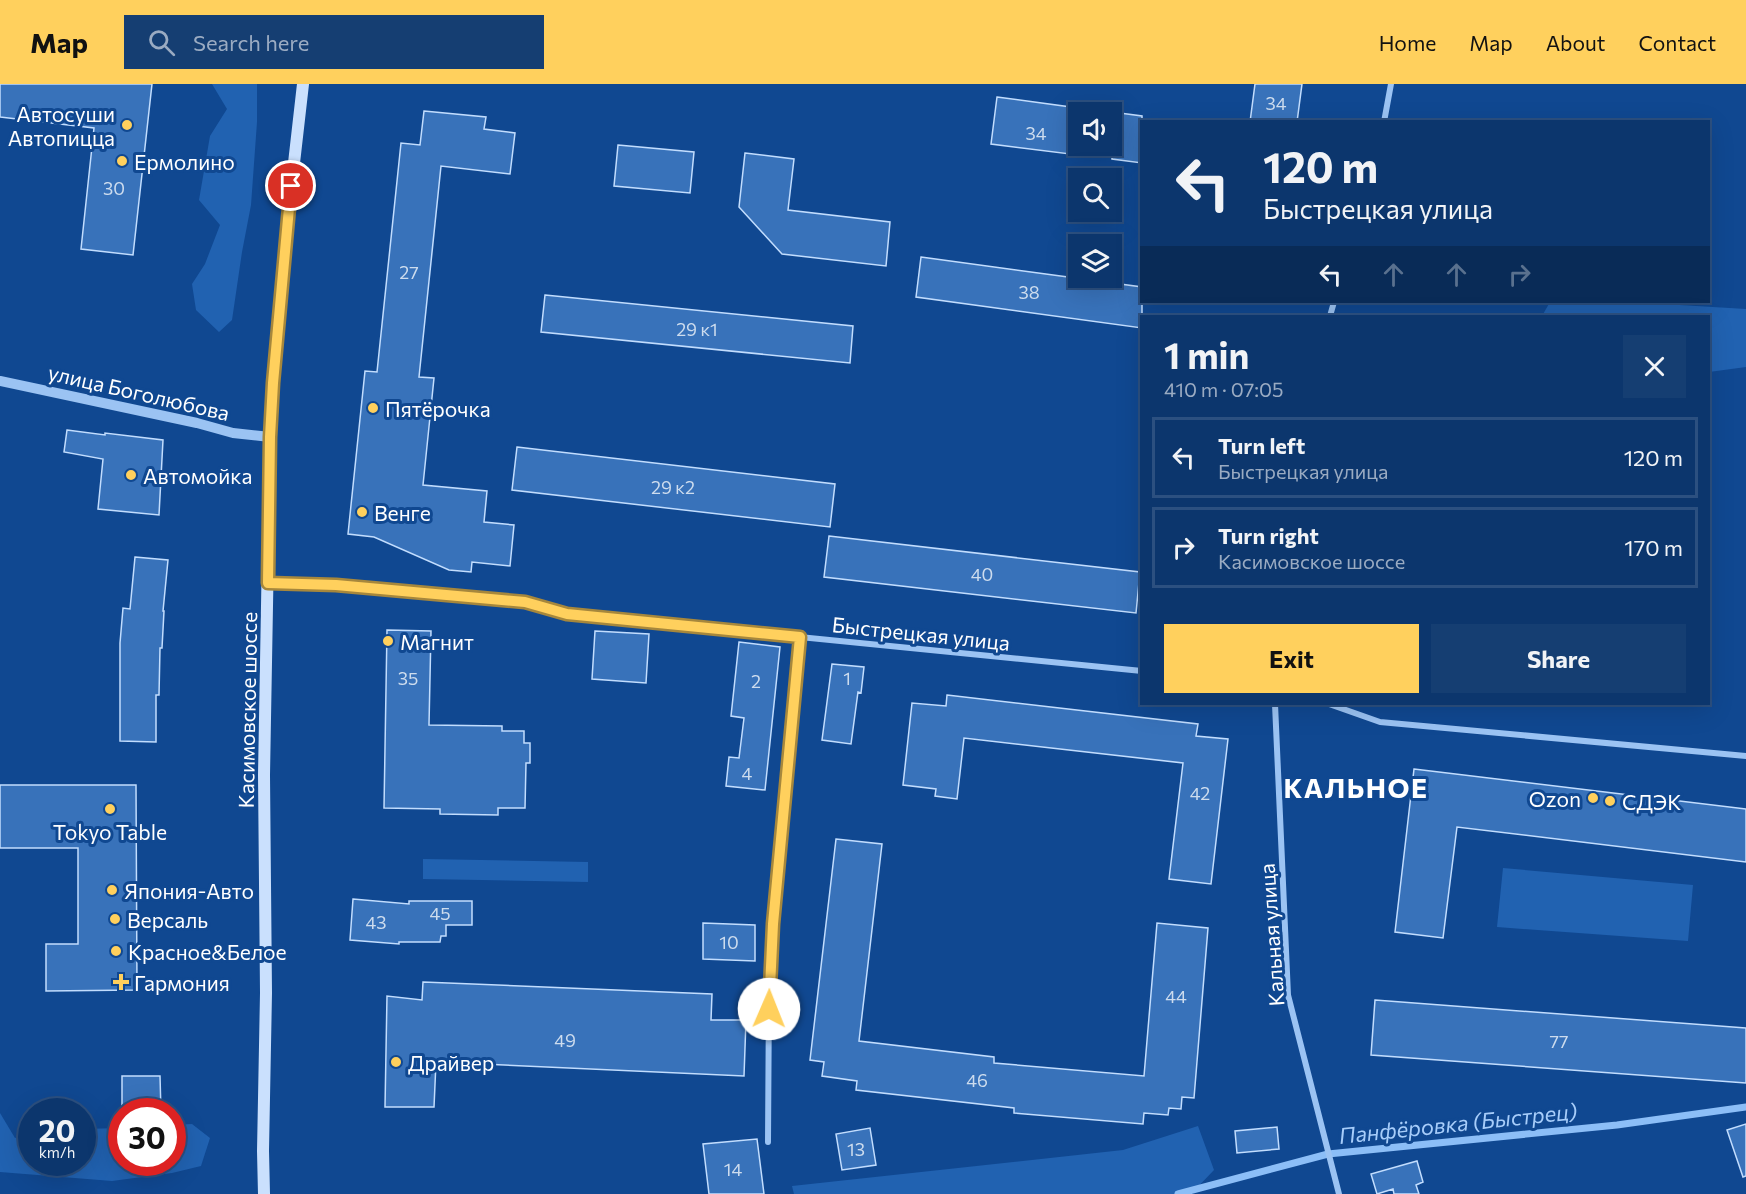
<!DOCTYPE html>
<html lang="en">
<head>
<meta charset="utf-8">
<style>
  body { margin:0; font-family:Commissioner,sans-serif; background:#153e72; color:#f1f3f6; height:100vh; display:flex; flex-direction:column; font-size:22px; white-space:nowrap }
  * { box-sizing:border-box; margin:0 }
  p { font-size:20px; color:#9aabc2 }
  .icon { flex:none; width:33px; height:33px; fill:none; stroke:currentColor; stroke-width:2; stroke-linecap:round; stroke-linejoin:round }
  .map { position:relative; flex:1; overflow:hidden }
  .drawer { position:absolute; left:1140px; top:231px; width:570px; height:390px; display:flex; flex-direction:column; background:#0c366d; border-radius:0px; box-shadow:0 6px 24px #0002,0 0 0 2px #2c5080 }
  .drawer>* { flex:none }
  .banner { position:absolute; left:1140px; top:36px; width:570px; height:183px; border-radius:0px; box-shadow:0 6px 24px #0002,0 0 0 2px #2c5080; background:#0c366d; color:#f1f3f6; overflow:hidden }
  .fabs { position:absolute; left:1068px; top:18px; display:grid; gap:12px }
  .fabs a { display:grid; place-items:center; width:54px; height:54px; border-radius:0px; background:#0c366d; box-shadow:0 6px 24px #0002,0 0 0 2px #2c5080; font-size:30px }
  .speed { position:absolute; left:18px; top:1014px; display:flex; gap:12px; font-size:30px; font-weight:700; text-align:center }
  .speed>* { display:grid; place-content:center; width:78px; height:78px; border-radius:50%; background:#0c366d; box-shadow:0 6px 24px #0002,0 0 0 2px #2c5080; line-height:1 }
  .speed small { font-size:15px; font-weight:400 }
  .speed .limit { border:9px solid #d22; background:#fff; color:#111 }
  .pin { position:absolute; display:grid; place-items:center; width:51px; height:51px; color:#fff; margin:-26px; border:3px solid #fff; border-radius:50%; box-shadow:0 2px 6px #0007 }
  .me { position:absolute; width:66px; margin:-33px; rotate:1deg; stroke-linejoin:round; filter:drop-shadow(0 0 4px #0008) }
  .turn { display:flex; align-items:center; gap:21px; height:126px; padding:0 24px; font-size:27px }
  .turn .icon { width:78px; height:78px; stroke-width:2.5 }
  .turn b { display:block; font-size:42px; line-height:51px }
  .lanes { display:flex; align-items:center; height:57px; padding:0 24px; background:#0003; justify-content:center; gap:30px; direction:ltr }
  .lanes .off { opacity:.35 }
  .round { display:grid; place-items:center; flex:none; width:63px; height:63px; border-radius:0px; background:#153e72 }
  .summary { display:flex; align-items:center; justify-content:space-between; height:102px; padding:0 24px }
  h1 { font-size:36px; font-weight:700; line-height:45px }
  .button { display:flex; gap:12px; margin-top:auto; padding:12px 24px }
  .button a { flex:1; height:69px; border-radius:0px; background:#ffd05d; color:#111; font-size:24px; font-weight:700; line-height:69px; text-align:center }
  .button a+a { background:#153e72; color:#f1f3f6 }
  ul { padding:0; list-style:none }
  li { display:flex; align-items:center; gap:18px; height:81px; margin:0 12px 9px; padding:0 12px; border:3px solid #2c5080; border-radius:0px }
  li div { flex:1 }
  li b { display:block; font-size:22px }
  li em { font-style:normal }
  header { display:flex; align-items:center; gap:36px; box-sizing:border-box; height:84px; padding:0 30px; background:#ffd05d; color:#111 }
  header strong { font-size:28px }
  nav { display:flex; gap:33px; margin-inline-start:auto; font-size:21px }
  .search { width:420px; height:54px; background:#153e72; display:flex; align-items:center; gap:15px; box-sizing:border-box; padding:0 21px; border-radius:0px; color:#9aabc2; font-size:22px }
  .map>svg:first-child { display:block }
  .green { fill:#2162b1 }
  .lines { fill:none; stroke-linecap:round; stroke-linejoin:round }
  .stream { stroke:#8cbef7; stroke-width:7 }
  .building { fill:#3872ba; stroke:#c2ddfe; stroke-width:1.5 }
  .minor { stroke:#9bc3f3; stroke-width:6 }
  .tertiary { stroke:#9bc3f3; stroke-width:10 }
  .secondary { stroke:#cae0fd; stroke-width:12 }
  .route-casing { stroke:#a6873c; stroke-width:15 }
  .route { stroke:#ffd05d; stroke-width:10 }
  .poi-dot { fill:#ffd05d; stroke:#104891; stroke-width:2 }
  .labels { text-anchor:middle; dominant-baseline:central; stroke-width:6; stroke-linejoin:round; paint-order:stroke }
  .number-label { font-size:18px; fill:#cddcee }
  .poi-label { font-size:21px; fill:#fff; stroke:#104891; text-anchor:start }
  .street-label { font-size:21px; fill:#fff; stroke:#104891 }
  .water-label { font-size:22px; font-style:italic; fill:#a7cdfa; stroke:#104891 }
  .district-label { font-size:27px; font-weight:bold; letter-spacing:1.5px; fill:#fff; stroke:#104891 }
</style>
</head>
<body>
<header>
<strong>Map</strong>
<div class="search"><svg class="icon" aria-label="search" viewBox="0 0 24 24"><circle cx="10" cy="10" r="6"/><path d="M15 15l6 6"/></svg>Search here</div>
<nav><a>Home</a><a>Map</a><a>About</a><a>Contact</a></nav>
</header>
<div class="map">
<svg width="1746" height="1110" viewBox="0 0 1746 1110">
  <rect width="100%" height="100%" fill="#104891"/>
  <path class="green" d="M 212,0 L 257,0 L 257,38 L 251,121 L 242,168 L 232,236 L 219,248 L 196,226 L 192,200 L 205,180 L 220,141 L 199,116 L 210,52 L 227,25 Z
    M 1550,218 L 1630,218 L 1746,225 L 1746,283 L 1709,288 L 1708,232 L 1542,232 Z
    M 423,775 L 588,778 L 588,798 L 423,795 Z
    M 1503,784 L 1693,801 L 1688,857 L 1497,843 Z
    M 0,1029 L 15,1054 L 31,1048 L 32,1078 L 82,1078 L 83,1045 L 121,1044 L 122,1078 L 172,1078 L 173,1041 L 192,1040 L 210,1054 L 201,1082 L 172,1089 L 112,1097 L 0,1088 Z
    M 1198,1042 L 1214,1086 L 1191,1110 L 794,1110 L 792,1102 L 1123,1066 Z"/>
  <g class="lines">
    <path class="stream" d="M 1178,1110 L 1328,1070 L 1617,1041 L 1746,1023"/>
  </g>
  <path class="building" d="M 0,0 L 152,0 L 133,171 L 81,165 L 94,44 L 0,33 Z
    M 1255,0 L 1302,0 L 1297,38 L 1250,38 Z
    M 997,13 L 1078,24 L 1078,71 L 991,60 Z
    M 424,27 L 486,33 L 484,45 L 515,49 L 510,90 L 441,82 L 419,293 L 434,294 L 423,401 L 487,407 L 484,438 L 514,441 L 510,482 L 472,478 L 471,488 L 449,486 L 374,453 L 348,450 L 365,287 L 377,288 L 401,59 L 420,61 Z
    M 1112,28 L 1142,32 L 1142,79 L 1112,75 Z
    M 618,61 L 694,68 L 690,109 L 614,102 Z
    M 745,69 L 794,75 L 788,126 L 890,138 L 886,182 L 782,170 L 739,123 Z
    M 921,173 L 1142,203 L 1142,244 L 916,213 Z
    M 545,211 L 853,242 L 850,279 L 541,248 Z
    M 67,346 L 105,351 L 105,349 L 163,356 L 159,431 L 98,425 L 103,375 L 64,368 Z
    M 517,363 L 835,400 L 830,443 L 512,406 Z
    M 829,452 L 1140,488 L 1136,529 L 824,493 Z
    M 135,473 L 168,476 L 163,527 L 164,527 L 162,564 L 160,564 L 159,611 L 156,611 L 156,658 L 120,657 L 120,559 L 123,524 L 130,525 Z
    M 387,546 L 431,547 L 429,641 L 502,642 L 502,647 L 524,647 L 524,659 L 530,659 L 530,679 L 526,679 L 525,724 L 498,724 L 498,731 L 440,730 L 440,725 L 384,724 Z
    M 595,547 L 649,550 L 646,599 L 592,595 Z
    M 739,558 L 780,563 L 765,706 L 726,702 L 729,673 L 739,674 L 744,634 L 731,632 Z
    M 832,580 L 864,583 L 861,609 L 858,608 L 851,660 L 822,656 Z
    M 947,611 L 1198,640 L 1196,652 L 1228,655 L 1211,800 L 1169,795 L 1183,679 L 964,654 L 957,715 L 935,712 L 936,705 L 903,701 L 912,619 L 946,622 Z
    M 1414,685 L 1746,725 L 1746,778 L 1457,743 L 1443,854 L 1395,848 Z
    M 0,701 L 136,701 L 137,906 L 46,907 L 46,860 L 78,860 L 78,764 L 0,764 Z
    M 836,755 L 882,760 L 859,957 L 994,973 L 994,979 L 1144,992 L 1157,839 L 1208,844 L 1194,1014 L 1182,1013 L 1181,1025 L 1169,1024 L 1168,1031 L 1144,1029 L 1143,1040 L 1014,1029 L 1014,1024 L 856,1006 L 857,997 L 822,992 L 824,978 L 810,976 Z
    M 353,815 L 409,820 L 409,817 L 472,817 L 472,841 L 446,841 L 446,852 L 441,852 L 440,858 L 399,858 L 399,860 L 350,856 Z
    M 703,839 L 755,841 L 755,877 L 703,875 Z
    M 423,898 L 712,910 L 711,936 L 746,936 L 744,992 L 436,978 L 434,1023 L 385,1023 L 387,912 L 422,916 Z
    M 1375,916 L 1746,944 L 1746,999 L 1371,971 Z
    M 122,992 L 160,992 L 161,1028 L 122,1028 Z
    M 1746,1040 L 1746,1092 L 1743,1093 L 1727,1046 Z
    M 1277,1043 L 1279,1065 L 1237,1069 L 1235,1047 Z
    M 870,1044 L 876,1081 L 842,1086 L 836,1050 Z
    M 757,1055 L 764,1110 L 709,1110 L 703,1060 Z
    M 1417,1077 L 1423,1098 L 1416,1101 L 1419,1110 L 1394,1110 L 1393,1105 L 1377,1110 L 1371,1090 Z"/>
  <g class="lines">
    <path class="minor" d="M 1384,38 L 1391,0
      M 1330,232 L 1334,218
      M 268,499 L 336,500 L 525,518 L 567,530 L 1142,587
      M 1275,620 L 1288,911 L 1339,1110
      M 1329,620 L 1380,638 L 1746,672
      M 768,1058 L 769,906 L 773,840 L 800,553"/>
    <path class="tertiary" d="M 0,297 L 197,339 L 233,349 L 270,353"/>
    <path class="secondary" d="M 264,1110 L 263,1067 L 266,909 L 264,691 L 270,353 L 274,281 L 289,123 L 303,0"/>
  </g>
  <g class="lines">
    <defs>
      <path id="route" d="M 291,102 L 273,299 L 270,353 L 268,499 L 336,501 L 525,518 L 567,530 L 800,553 L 773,840 L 769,925"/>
    </defs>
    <use href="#route" class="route-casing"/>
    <use href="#route" class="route"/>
  </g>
  <g class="poi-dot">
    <circle cx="127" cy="41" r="6"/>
    <circle cx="122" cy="77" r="6"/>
    <circle cx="373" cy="324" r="6"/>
    <circle cx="131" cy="391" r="6"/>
    <circle cx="362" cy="428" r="6"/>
    <circle cx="388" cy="557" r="6"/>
    <circle cx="1593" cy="714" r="6"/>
    <circle cx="1610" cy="717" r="6"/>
    <circle cx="110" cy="725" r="6"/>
    <circle cx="112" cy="806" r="6"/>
    <circle cx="115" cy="835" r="6"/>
    <circle cx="116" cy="867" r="6"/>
    <path d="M118 889h6v6h6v6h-6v6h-6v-6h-6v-6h6z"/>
    <circle cx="396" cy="978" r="6"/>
  </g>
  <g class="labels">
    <g class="number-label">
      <text x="1276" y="19">34</text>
      <text x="1036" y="49">34</text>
      <text x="114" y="104">30</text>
      <text x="409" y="188">27</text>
      <text x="1029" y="208">38</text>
      <text x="697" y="245">29 к1</text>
      <text x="673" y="403">29 к2</text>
      <text x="982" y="490">40</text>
      <text x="408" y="594">35</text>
      <text x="847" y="594">1</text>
      <text x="756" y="597">2</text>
      <text x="747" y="689">4</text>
      <text x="1200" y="709">42</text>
      <text x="440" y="829">45</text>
      <text x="376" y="838">43</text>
      <text x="729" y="858">10</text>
      <text x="1176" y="912">44</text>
      <text x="565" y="956">49</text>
      <text x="1559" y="957">77</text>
      <text x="977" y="996">46</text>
      <text x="856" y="1065">13</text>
      <text x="733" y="1085">14</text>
    </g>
    <g class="poi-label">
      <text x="115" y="29" text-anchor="end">Автосуши<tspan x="115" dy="24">Автопицца</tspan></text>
      <text x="134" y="77">Ермолино</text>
      <text x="385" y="324">Пятёрочка</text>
      <text x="143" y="391">Автомойка</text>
      <text x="374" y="428">Венге</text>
      <text x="400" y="557">Магнит</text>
      <text x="1581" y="714" text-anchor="end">Ozon</text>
      <text x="1622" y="717">СДЭК</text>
      <text x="110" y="747" text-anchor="middle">Tokyo Table</text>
      <text x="124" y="806">Япония-Авто</text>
      <text x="127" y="835">Версаль</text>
      <text x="128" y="867">Красное&amp;Белое</text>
      <text x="134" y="898">Гармония</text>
      <text x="408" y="978">Драйвер</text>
    </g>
    <g class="street-label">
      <text transform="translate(139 308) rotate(13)">улица Боголюбова</text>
      <text transform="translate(921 549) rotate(6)">Быстрецкая улица</text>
      <text transform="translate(247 626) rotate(-89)">Касимовское шоссе</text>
      <text transform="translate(1271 851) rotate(-94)">Кальная улица</text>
    </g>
    <g class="water-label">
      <text transform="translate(1458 1039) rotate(-6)">Панфёровка (Быстрец)</text>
    </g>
    <g class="district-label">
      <text x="1356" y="703">КАЛЬНОЕ</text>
    </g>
  </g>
</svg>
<div class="fabs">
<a><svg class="icon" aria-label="sound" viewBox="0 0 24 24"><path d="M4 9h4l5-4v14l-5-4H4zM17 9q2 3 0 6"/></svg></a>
<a><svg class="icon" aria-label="search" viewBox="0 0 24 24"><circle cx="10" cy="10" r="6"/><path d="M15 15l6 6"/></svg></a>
<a><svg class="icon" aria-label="layers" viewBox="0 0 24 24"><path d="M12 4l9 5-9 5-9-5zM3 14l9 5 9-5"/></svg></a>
</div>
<div class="speed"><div>20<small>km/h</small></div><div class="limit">30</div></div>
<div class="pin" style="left:291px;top:102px;background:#d93025"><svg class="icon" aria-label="arrive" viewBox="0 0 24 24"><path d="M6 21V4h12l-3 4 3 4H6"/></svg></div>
<svg class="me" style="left:769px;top:925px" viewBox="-20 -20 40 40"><circle r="19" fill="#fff"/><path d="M0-13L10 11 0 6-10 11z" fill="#ffd05d"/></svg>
<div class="banner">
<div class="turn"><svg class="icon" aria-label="left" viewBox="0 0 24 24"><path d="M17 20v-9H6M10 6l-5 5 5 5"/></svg><div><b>120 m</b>Быстрецкая улица</div></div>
<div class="lanes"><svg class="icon" aria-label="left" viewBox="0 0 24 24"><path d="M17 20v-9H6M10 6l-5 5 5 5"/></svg><svg class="icon off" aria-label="ahead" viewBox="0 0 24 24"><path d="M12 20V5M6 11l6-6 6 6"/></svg><svg class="icon off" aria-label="ahead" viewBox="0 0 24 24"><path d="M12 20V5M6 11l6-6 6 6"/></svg><svg class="icon off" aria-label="right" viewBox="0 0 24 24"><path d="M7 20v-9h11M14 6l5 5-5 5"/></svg></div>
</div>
<section class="drawer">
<div class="summary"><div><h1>1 min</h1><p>410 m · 07:05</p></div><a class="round"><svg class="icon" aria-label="close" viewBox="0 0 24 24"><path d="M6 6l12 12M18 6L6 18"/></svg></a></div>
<ul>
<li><svg class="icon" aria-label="left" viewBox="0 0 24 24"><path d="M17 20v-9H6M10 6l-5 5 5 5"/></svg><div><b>Turn left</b><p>Быстрецкая улица</p></div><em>120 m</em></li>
<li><svg class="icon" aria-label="right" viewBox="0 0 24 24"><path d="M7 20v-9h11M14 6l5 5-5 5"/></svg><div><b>Turn right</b><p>Касимовское шоссе</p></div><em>170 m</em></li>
</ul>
<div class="button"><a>Exit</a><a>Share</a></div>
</section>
</div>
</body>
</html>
